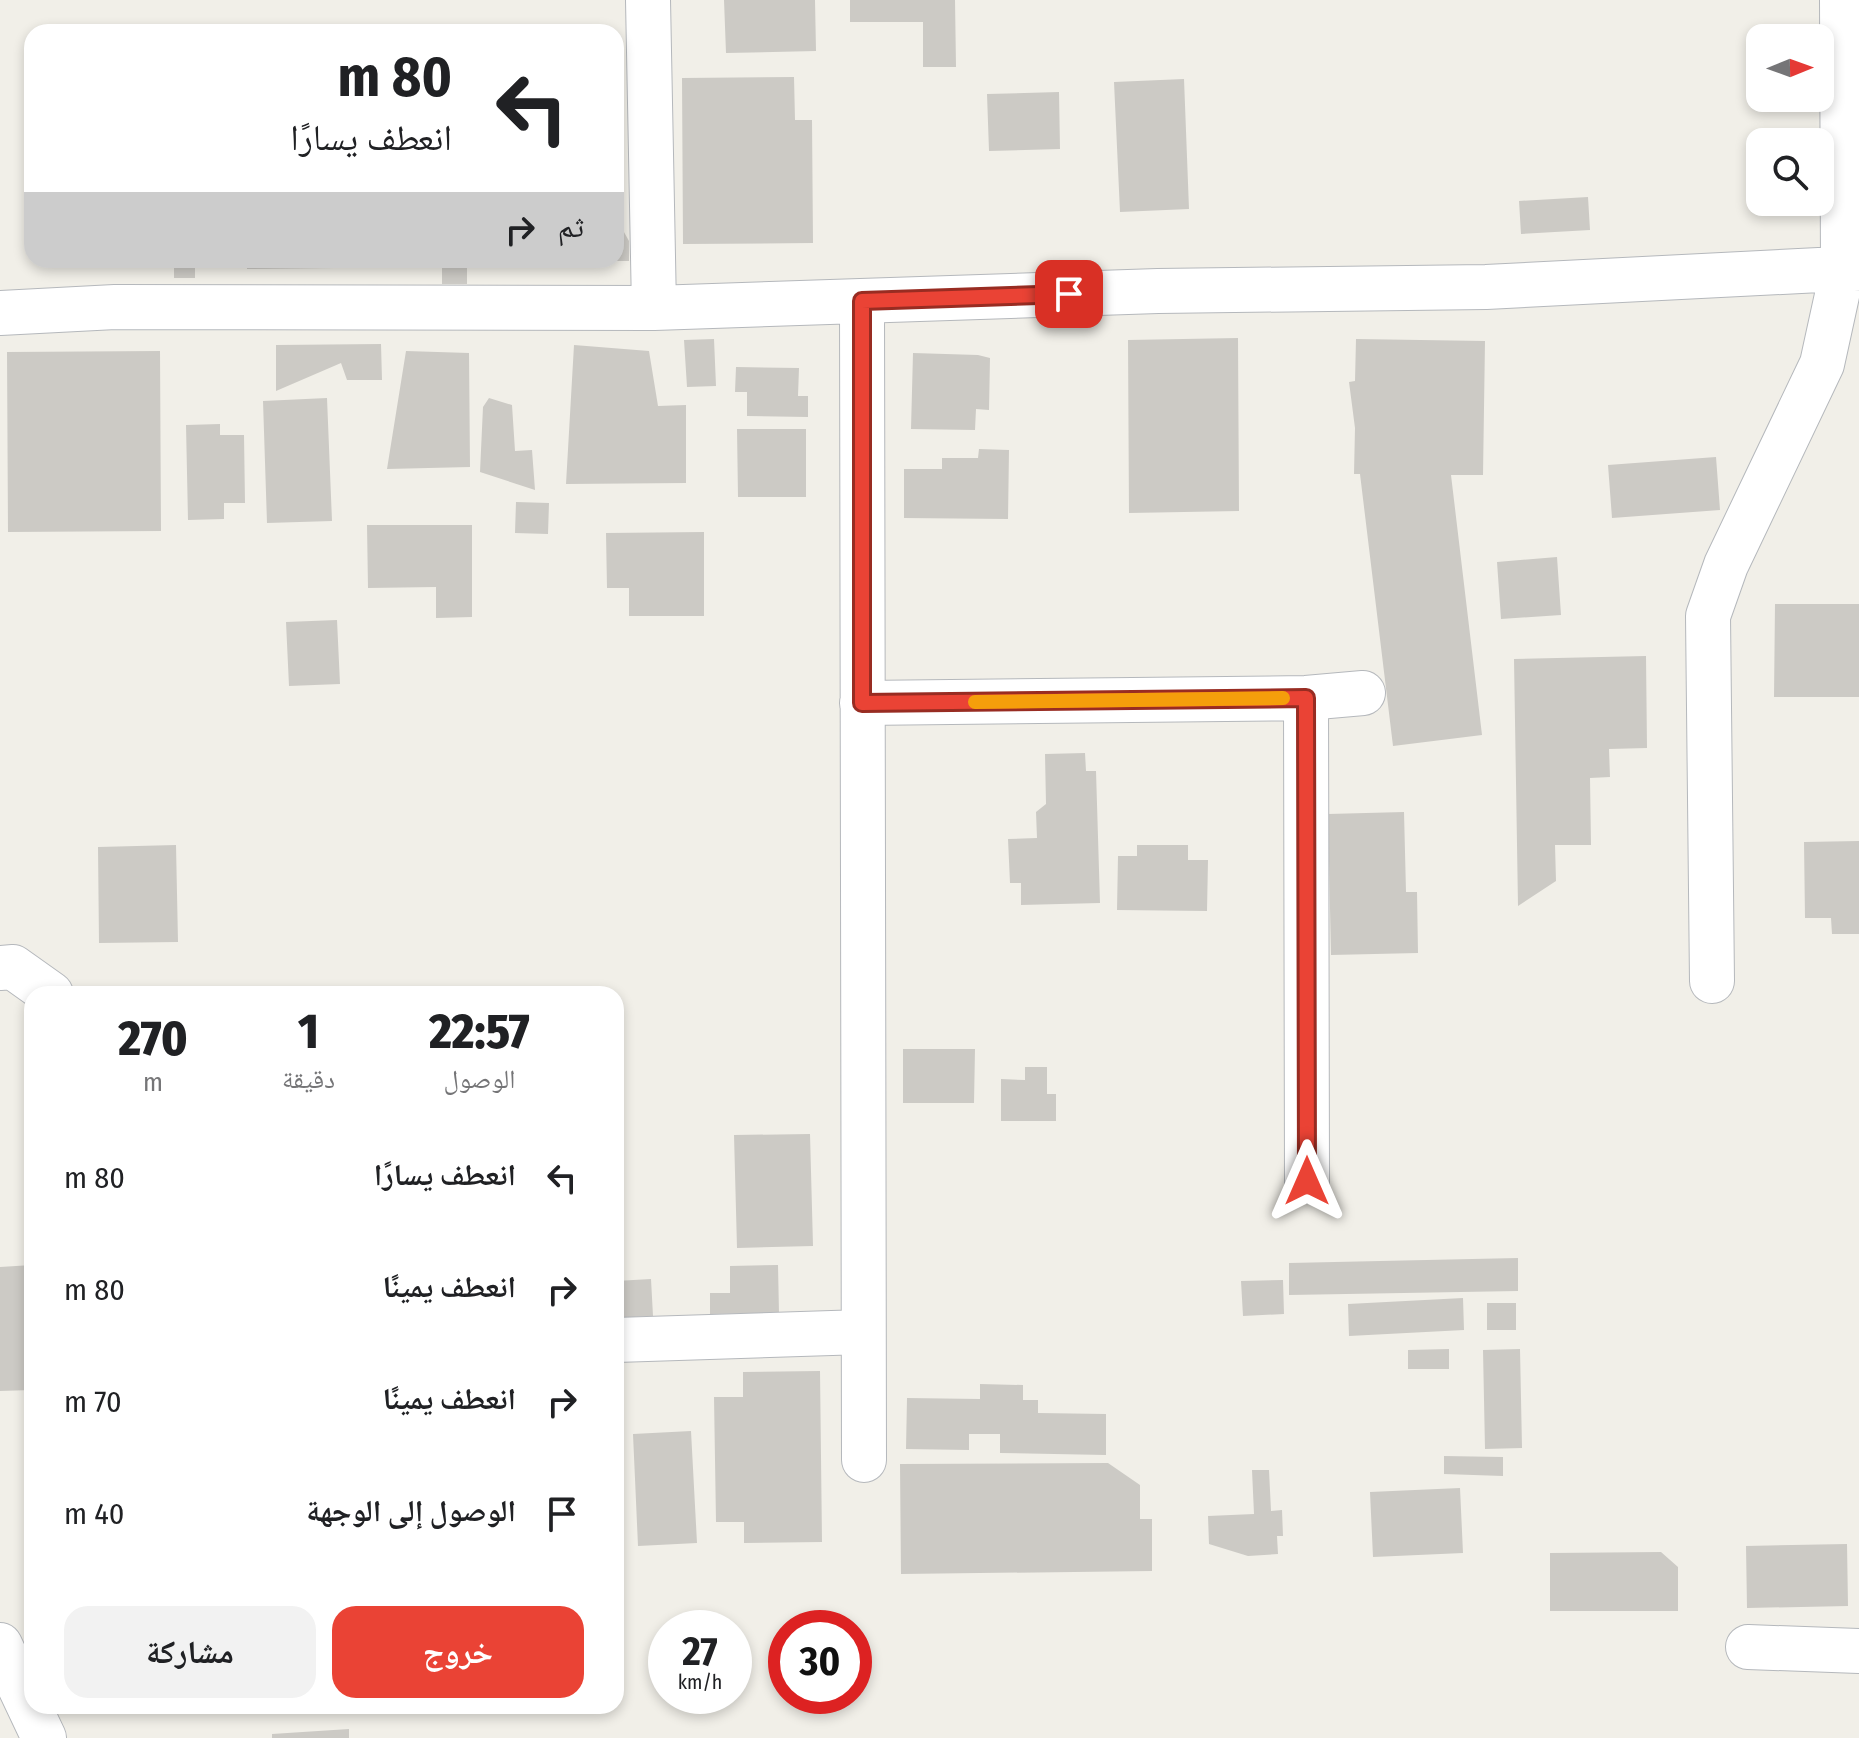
<!DOCTYPE html>
<html lang="ar">
<head>
<meta charset="utf-8">
<style>
  body { margin:0; font-family:"Fira Sans Condensed","Noto Naskh Arabic",sans-serif; background:#f2f2f2; color:#202124; direction:rtl; height:100vh; display:flex; flex-direction:column; font-size:30px; white-space:nowrap }
  * { box-sizing:border-box; margin:0 }
  p { font-size:26px; color:#757577 }
  .icon { flex:none; width:44px; height:44px; fill:none; stroke:currentColor; stroke-width:2; stroke-linecap:round; stroke-linejoin:round }
  .map { position:relative; flex:1; overflow:hidden; direction:ltr }
  .drawer { position:absolute; left:24px; top:986px; width:600px; height:728px; display:flex; flex-direction:column; background:#fff; border-radius:24px; box-shadow:0 4px 12px #0003; direction:rtl }
  .drawer>* { flex:none }
  .banner { position:absolute; left:24px; top:24px; width:600px; height:244px; border-radius:24px; box-shadow:0 4px 12px #0003; direction:rtl; background:#fff; color:#202124; overflow:hidden }
  .needle { width:52px; rotate:89deg }
  .controls { position:absolute; left:1746px; top:24px; display:grid; gap:16px }
  .controls a { display:grid; place-items:center; width:88px; height:88px; border-radius:16px; background:#fff; box-shadow:0 4px 12px #0003; font-size:40px }
  .speed { position:absolute; left:648px; top:1610px; display:flex; gap:16px; font-size:40px; font-weight:700; text-align:center }
  .speed>* { display:grid; place-content:center; width:104px; height:104px; border-radius:50%; background:#fff; box-shadow:0 4px 12px #0003; line-height:1 }
  .speed small { font-size:20px; font-weight:400 }
  .speed .limit { border:12px solid #d22; background:#fff; color:#111 }
  .pin { position:absolute; display:grid; place-items:center; width:68px; height:68px; color:#fff; margin:-34px; border-radius:16px; box-shadow:0 4px 12px #0006 }
  .me { position:absolute; width:88px; margin:-44px; rotate:0deg; stroke-linejoin:round; filter:drop-shadow(0 0 6px #0008) }
  .turn { display:flex; align-items:center; gap:28px; height:168px; padding:0 40px; font-size:36px }
  .turn .icon { width:104px; height:104px; stroke-width:2.5 }
  .turn b { display:block; font-size:56px; line-height:68px }
  .then { display:flex; align-items:center; height:76px; padding:0 40px; background:#0003; gap:16px; font-size:30px }
  .eta { display:flex; justify-content:space-evenly; align-items:center; height:136px; text-align:center }
  .eta b { font-size:48px; font-weight:800; line-height:56px }
  .primary-button { display:flex; gap:16px; margin-top:auto; padding:16px 40px }
  .primary-button a { flex:1; height:92px; border-radius:24px; background:#ea4335; color:#fff; font-size:32px; font-weight:800; line-height:92px; text-align:center }
  .primary-button a+a { background:#f2f2f2; color:#202124 }
  ul { padding:0; list-style:none }
  li { display:flex; align-items:center; gap:24px; height:112px; padding:0 40px }
  li div { flex:1 }
  li b { display:block; font-size:30px }
  li em { font-style:normal }
  .map>svg:first-child { display:block }
  .building { fill:#cccac5 }
  .lines { fill:none; stroke-linecap:round; stroke-linejoin:round }
  .minor-casing { stroke:#b5b8bc; stroke-width:46 }
  .minor { stroke:#fff; stroke-width:44 }
  .route-casing { stroke:#982c22; stroke-width:20 }
  .route { stroke:#ea4335; stroke-width:14 }
  .slow { stroke:#f59e0b; stroke-width:14 }
</style>
</head>
<body>
<div class="map">
<svg width="1859" height="1738" viewBox="0 0 1859 1738">
  <rect width="100%" height="100%" fill="#f1efe8"/>
  <path class="building" d="M 724,0 L 815,0 L 816,51 L 726,53 Z
    M 850,0 L 955,0 L 956,67 L 923,67 L 923,22 L 850,22 Z
    M 794,77 L 795,120 L 812,120 L 813,243 L 683,244 L 682,78 Z
    M 1184,79 L 1189,209 L 1120,212 L 1114,82 Z
    M 1059,92 L 1060,149 L 989,151 L 987,94 Z
    M 616,156 L 620,156 L 620,225 L 629,241 L 629,261 L 616,261 Z
    M 1588,197 L 1590,230 L 1521,234 L 1519,201 Z
    M 174,260 L 195,260 L 195,278 L 174,278 Z
    M 247,260 L 334,260 L 334,268 L 247,269 Z
    M 442,260 L 467,260 L 467,284 L 442,284 Z
    M 1238,338 L 1239,511 L 1129,513 L 1128,340 Z
    M 714,339 L 716,386 L 687,387 L 684,340 Z
    M 1356,339 L 1485,341 L 1483,475 L 1451,475 L 1482,735 L 1393,746 L 1360,474 L 1354,474 L 1355,428 L 1349,382 L 1355,381 Z
    M 381,344 L 382,380 L 347,380 L 341,363 L 276,391 L 276,345 Z
    M 574,345 L 649,351 L 658,406 L 686,405 L 686,483 L 566,484 Z
    M 160,351 L 161,531 L 8,532 L 7,352 Z
    M 406,351 L 469,353 L 470,467 L 387,469 Z
    M 913,353 L 978,355 L 990,358 L 989,410 L 976,409 L 975,430 L 911,429 Z
    M 736,367 L 799,368 L 798,396 L 808,396 L 808,417 L 747,416 L 747,392 L 735,392 Z
    M 327,398 L 332,521 L 267,523 L 263,401 Z
    M 489,398 L 512,405 L 515,451 L 532,450 L 535,490 L 480,472 L 483,407 Z
    M 220,424 L 220,435 L 244,435 L 245,503 L 224,503 L 224,519 L 188,520 L 186,425 Z
    M 737,429 L 806,429 L 806,497 L 738,497 Z
    M 979,449 L 1009,450 L 1008,519 L 904,518 L 904,469 L 942,469 L 942,458 L 978,458 Z
    M 1716,457 L 1720,510 L 1612,518 L 1608,465 Z
    M 516,502 L 549,503 L 548,534 L 515,533 Z
    M 367,525 L 472,525 L 472,617 L 436,618 L 436,587 L 368,588 Z
    M 704,532 L 704,616 L 629,616 L 629,588 L 607,588 L 606,533 Z
    M 1557,557 L 1561,615 L 1501,619 L 1497,562 Z
    M 1775,604 L 1859,604 L 1859,697 L 1774,697 Z
    M 337,620 L 340,684 L 289,686 L 286,622 Z
    M 1646,656 L 1647,748 L 1609,749 L 1610,777 L 1590,778 L 1591,845 L 1555,845 L 1556,881 L 1518,906 L 1514,659 Z
    M 1085,753 L 1086,771 L 1096,771 L 1100,903 L 1021,905 L 1021,883 L 1010,883 L 1008,839 L 1037,838 L 1036,812 L 1046,804 L 1045,754 Z
    M 1404,812 L 1406,892 L 1417,892 L 1418,953 L 1331,955 L 1328,814 Z
    M 1859,841 L 1859,934 L 1832,934 L 1831,918 L 1805,918 L 1804,842 Z
    M 176,845 L 178,942 L 99,943 L 98,847 Z
    M 1137,845 L 1188,845 L 1188,860 L 1208,860 L 1207,911 L 1117,910 L 1118,856 L 1137,856 Z
    M 903,1049 L 975,1049 L 974,1103 L 903,1103 Z
    M 1025,1067 L 1047,1067 L 1047,1094 L 1056,1094 L 1056,1121 L 1001,1121 L 1001,1079 L 1025,1080 Z
    M 810,1134 L 813,1246 L 737,1248 L 734,1135 Z
    M 1518,1258 L 1518,1291 L 1289,1295 L 1289,1263 Z
    M 32,1265 L 32,1390 L 0,1391 L 0,1267 Z
    M 778,1265 L 779,1313 L 710,1314 L 710,1293 L 730,1293 L 730,1266 Z
    M 651,1279 L 653,1316 L 616,1318 L 616,1281 Z
    M 1283,1280 L 1284,1314 L 1243,1316 L 1241,1281 Z
    M 1463,1298 L 1464,1330 L 1349,1336 L 1348,1304 Z
    M 1487,1303 L 1516,1303 L 1516,1330 L 1487,1330 Z
    M 1449,1349 L 1449,1369 L 1408,1369 L 1408,1350 Z
    M 1520,1349 L 1522,1448 L 1485,1449 L 1483,1350 Z
    M 820,1371 L 822,1542 L 744,1543 L 744,1522 L 716,1522 L 714,1397 L 743,1397 L 743,1372 Z
    M 980,1384 L 1023,1385 L 1023,1400 L 1038,1400 L 1038,1413 L 1106,1414 L 1106,1455 L 1000,1453 L 1000,1434 L 969,1434 L 969,1450 L 906,1449 L 907,1398 L 980,1399 Z
    M 691,1431 L 697,1543 L 638,1546 L 633,1434 Z
    M 1444,1456 L 1503,1457 L 1503,1476 L 1444,1474 Z
    M 1108,1463 L 1140,1485 L 1140,1519 L 1152,1519 L 1152,1571 L 901,1574 L 900,1464 Z
    M 1252,1470 L 1269,1470 L 1271,1511 L 1282,1510 L 1283,1536 L 1277,1536 L 1278,1554 L 1248,1556 L 1209,1544 L 1208,1516 L 1254,1514 Z
    M 1460,1488 L 1463,1553 L 1373,1557 L 1370,1492 Z
    M 1847,1544 L 1848,1606 L 1747,1608 L 1746,1546 Z
    M 1661,1552 L 1678,1567 L 1678,1611 L 1550,1611 L 1550,1553 Z
    M 349,1729 L 349,1738 L 272,1738 L 272,1734 Z"/>
  <g class="lines">
    <defs>
      <path id="minor" d="M 648,0 L 654,308
        M 862,301 L 864,1460
        M 0,313 L 115,307 L 654,308 L 1158,291 L 1486,287 L 1859,268
        M 1306,698 L 1307,1181
        M 862,703 L 1306,698 L 1363,693
        M 0,968 L 13,967 L 51,994
        M 1712,981 L 1708,616 L 1726,565 L 1822,364 L 1843,268 L 1842,0
        M 616,1340 L 863,1332
        M 0,1645 L 44,1738
        M 1748,1647 L 1859,1651"/>
    </defs>
    <use href="#minor" class="minor-casing"/>
    <use href="#minor" class="minor"/>
  </g>
  <g class="lines">
    <defs>
      <path id="route" d="M 1069,294 L 862,301 L 862,703 L 1306,698 L 1307,1181"/>
    </defs>
    <use href="#route" class="route-casing"/>
    <use href="#route" class="route"/>
    <path class="slow" d="M 975,702 L 1283,698"/>
  </g>
</svg>
<div class="controls">
<a><svg class="needle" viewBox="-14 -14 28 28"><path d="M0-13l5 13h-10z" fill="#e53935"/><path d="M0 13l5-13h-10z" fill="#757577"/></svg></a>
<a><svg class="icon" aria-label="search" viewBox="0 0 24 24"><circle cx="10" cy="10" r="6"/><path d="M15 15l6 6"/></svg></a>
</div>
<div class="speed"><div>27<small>km/h</small></div><div class="limit">30</div></div>
<div class="pin" style="left:1069px;top:294px;background:#d93025"><svg class="icon" aria-label="arrive" viewBox="0 0 24 24"><path d="M6 21V4h12l-3 4 3 4H6"/></svg></div>
<svg class="me" style="left:1307px;top:1181px" viewBox="-20 -20 40 40"><path d="M0-17L14 15 0 8-14 15z" fill="#ea4335" stroke="#fff" stroke-width="4"/></svg>
<div class="banner">
<div class="turn"><svg class="icon" aria-label="left" viewBox="0 0 24 24"><path d="M17 20v-9H6M10 6l-5 5 5 5"/></svg><div><b>80 m</b>انعطف يسارًا</div></div>
<div class="then">ثم<svg class="icon" aria-label="right" viewBox="0 0 24 24"><path d="M7 20v-9h11M14 6l5 5-5 5"/></svg></div>
</div>
<section class="drawer">
<div class="eta">
<div><b>22:57</b><p>الوصول</p></div>
<div><b>1</b><p>دقيقة</p></div>
<div><b>270</b><p>m</p></div>
</div>
<ul>
<li><svg class="icon" aria-label="left" viewBox="0 0 24 24"><path d="M17 20v-9H6M10 6l-5 5 5 5"/></svg><div><b>انعطف يسارًا</b></div><em>80 m</em></li>
<li><svg class="icon" aria-label="right" viewBox="0 0 24 24"><path d="M7 20v-9h11M14 6l5 5-5 5"/></svg><div><b>انعطف يمينًا</b></div><em>80 m</em></li>
<li><svg class="icon" aria-label="right" viewBox="0 0 24 24"><path d="M7 20v-9h11M14 6l5 5-5 5"/></svg><div><b>انعطف يمينًا</b></div><em>70 m</em></li>
<li><svg class="icon" aria-label="arrive" viewBox="0 0 24 24"><path d="M6 21V4h12l-3 4 3 4H6"/></svg><div><b>الوصول إلى الوجهة</b></div><em>40 m</em></li>
</ul>
<div class="primary-button"><a>خروج</a><a>مشاركة</a></div>
</section>
</div>
</body>
</html>
